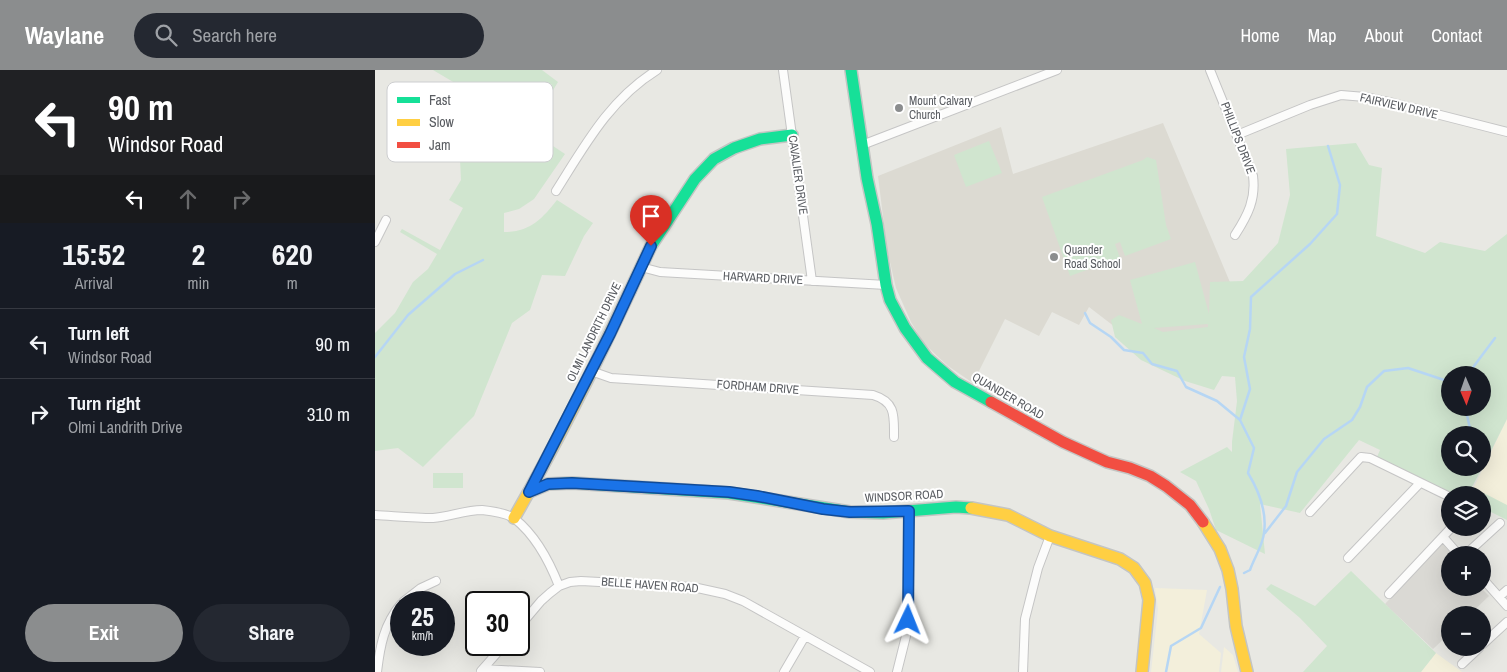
<!DOCTYPE html>
<html lang="en">
<head>
<meta charset="utf-8">
<style>
  body { margin:0; font-family:"Archivo Narrow",sans-serif; background:#242831; color:#f1f3f6; height:100vh; display:flex; flex-direction:column; font-size:19px; white-space:nowrap }
  * { box-sizing:border-box; margin:0 }
  p { font-size:16px; color:#9ea1a6 }
  .icon { flex:none; width:28px; height:28px; fill:none; stroke:currentColor; stroke-width:2; stroke-linecap:round; stroke-linejoin:round }
  .map { position:relative; flex:1; overflow:hidden }
  .drawer { display:flex; flex-direction:column; background:#171b24; width:375px }
  .drawer>* { flex:none }
  .guide { background:#202124; color:#fff; overflow:hidden }
  .needle { width:32px; rotate:178deg }
  .buttons { position:absolute; left:1066px; top:296px; display:grid; gap:10px }
  .buttons a { display:grid; place-items:center; width:50px; height:50px; border-radius:50%; background:#171b24; box-shadow:0 5px 20px #0002; font-size:25px }
  .speed { position:absolute; left:15px; top:521px; display:flex; gap:10px; font-size:25px; font-weight:700; text-align:center }
  .speed>* { display:grid; place-content:center; width:65px; height:65px; border-radius:50%; background:#171b24; box-shadow:0 5px 20px #0002; line-height:1 }
  .speed small { font-size:12px; font-weight:400 }
  .speed .limit { border:2px solid #111; border-radius:8px; background:#fff; color:#111 }
  .pin { position:absolute; display:grid; place-items:center; width:42px; height:42px; color:#fff; margin:-51px -21px; border-radius:50% 50% 50% 0; rotate:-45deg; box-shadow:0 0 5px #0007 }
  .pin .icon { rotate:45deg }
  .me { position:absolute; width:55px; margin:-28px; rotate:2deg; stroke-linejoin:round; filter:drop-shadow(0 0 4px #0008) }
  .turn { display:flex; align-items:center; gap:18px; height:105px; padding:0 25px; font-size:22px }
  .turn .icon { width:65px; height:65px; stroke-width:2.5 }
  .turn b { display:block; font-size:35px; line-height:42px }
  .lanes { display:flex; align-items:center; height:48px; padding:0 25px; background:#0003; justify-content:center; gap:25px; direction:ltr }
  .lanes .off { opacity:.35 }
  .eta { display:flex; justify-content:space-evenly; align-items:center; height:85px; text-align:center }
  .eta b { font-size:30px; font-weight:700; line-height:35px }
  .action { display:flex; gap:10px; margin-top:auto; padding:10px 25px }
  .action a { flex:1; height:58px; border-radius:30px; background:#8b8d8e; color:#fff; font-size:20px; font-weight:700; line-height:58px; text-align:center }
  .action a+a { background:#242831; color:#f1f3f6 }
  ul { padding:0; list-style:none }
  li { display:flex; align-items:center; gap:15px; height:70px; padding:0 25px; border-top:1px solid #363941 }
  li div { flex:1 }
  li b { display:block; font-size:19px }
  li em { font-style:normal }
  header { display:flex; align-items:center; gap:30px; box-sizing:border-box; height:70px; padding:0 25px; background:#8b8d8e; color:#fff }
  header strong { font-size:24px }
  nav { display:flex; gap:28px; margin-inline-start:auto; font-size:18px }
  .search { width:350px; height:45px; background:#242831; display:flex; align-items:center; gap:12px; box-sizing:border-box; padding:0 18px; border-radius:28px; color:#9ea1a6; font-size:19px }
  main { display:flex; flex:1; min-height:0 }
  .map>svg:first-child { display:block }
  .commercial { fill:#f3efdb }
  .industrial { fill:#dad9d4 }
  .education { fill:#dcdad2 }
  .green { fill:#d0e5cf; fill-rule:evenodd }
  .lines { fill:none; stroke-linecap:round; stroke-linejoin:round }
  .stream { stroke:#b6d6f4; stroke-width:2.5 }
  .street-casing { stroke:#c5c5c5; stroke-width:10 }
  .fast-casing { stroke:#c4c5c3; stroke-width:14 }
  .slow-casing { stroke:#c4c5c3; stroke-width:14 }
  .jam-casing { stroke:#c4c5c3; stroke-width:14 }
  .street { stroke:#fcfcfb; stroke-width:8 }
  .fast { stroke:#16e098; stroke-width:11 }
  .slow { stroke:#ffcf43; stroke-width:11 }
  .jam { stroke:#f24e42; stroke-width:11 }
  .route-casing { stroke:#114b97; stroke-width:12 }
  .route { stroke:#1a73e8; stroke-width:9 }
  .poi-dot { fill:#8b8d8e; stroke:#fff; stroke-width:2 }
  .labels { text-anchor:middle; dominant-baseline:central; stroke-width:4; stroke-linejoin:round; paint-order:stroke }
  .poi-label { font-size:12px; fill:#595c61; stroke:#fff; text-anchor:start }
  .street-label { font-size:12px; fill:#595c61; stroke:#fff }
  .key { fill:#fff; stroke:#cdced0; stroke-width:1 }
  .key-label { font-size:14px; fill:#595c61 }
</style>
</head>
<body>
<header>
<strong>Waylane</strong>
<div class="search"><svg class="icon" aria-label="search" viewBox="0 0 24 24"><circle cx="10" cy="10" r="6"/><path d="M15 15l6 6"/></svg>Search here</div>
<nav><a>Home</a><a>Map</a><a>About</a><a>Contact</a></nav>
</header>
<main>
<section class="drawer">
<div class="guide">
<div class="turn"><svg class="icon" aria-label="left" viewBox="0 0 24 24"><path d="M17 20v-9H6M10 6l-5 5 5 5"/></svg><div><b>90 m</b>Windsor Road</div></div>
<div class="lanes"><svg class="icon" aria-label="left" viewBox="0 0 24 24"><path d="M17 20v-9H6M10 6l-5 5 5 5"/></svg><svg class="icon off" aria-label="ahead" viewBox="0 0 24 24"><path d="M12 20V5M6 11l6-6 6 6"/></svg><svg class="icon off" aria-label="right" viewBox="0 0 24 24"><path d="M7 20v-9h11M14 6l5 5-5 5"/></svg></div>
</div>
<div class="eta">
<div><b>15:52</b><p>Arrival</p></div>
<div><b>2</b><p>min</p></div>
<div><b>620</b><p>m</p></div>
</div>
<ul>
<li><svg class="icon" aria-label="left" viewBox="0 0 24 24"><path d="M17 20v-9H6M10 6l-5 5 5 5"/></svg><div><b>Turn left</b><p>Windsor Road</p></div><em>90 m</em></li>
<li><svg class="icon" aria-label="right" viewBox="0 0 24 24"><path d="M7 20v-9h11M14 6l5 5-5 5"/></svg><div><b>Turn right</b><p>Olmi Landrith Drive</p></div><em>310 m</em></li>
</ul>
<div class="action"><a>Exit</a><a>Share</a></div>
</section>
<div class="map">
<svg width="1132" height="602" viewBox="0 0 1132 602">
  <rect width="100%" height="100%" fill="#e8e8e3"/>
  <path class="commercial" d="M 1132,349 L 1132,447 L 1108,425 L 1095,425 Z
    M 780,518 L 832,520 L 824,564 L 846,583 L 844,602 L 776,602 L 783,539 Z
    M 849,577 L 858,585 L 863,602 L 846,602 Z
    M 1061,583 L 1087,602 L 1046,602 Z"/>
  <path class="industrial" d="M 1067,473 L 1077,485 L 1075,485 L 1075,518 L 1106,518 L 1114,526 L 1094,545 L 1075,545 L 1075,563 L 1058,579 L 1010,534 Z"/>
  <path class="education" d="M 788,53 L 870,248 L 796,300 L 714,237 L 704,255 L 677,242 L 664,266 L 630,249 L 598,313 L 573,296 L 560,284 L 548,272 L 536,252 L 521,218 L 512,179 L 503,106 L 626,57 L 638,104 Z"/>
  <path class="green" d="M 58,0 L 167,0 L 183,12 L 154,60 L 190,84 L 159,129 L 144,139 L 129,143 L 129,162 C 155,162 167,149 182,130 L 218,153 L 209,166 L 190,206 L 167,205 L 155,240 L 137,253 L 99,346 L 48,397 L 23,378 L 0,381 L 0,263 L 20,243 L 38,212 L 53,199 L 62,184 L 25,162 L 27,159 L 65,180 L 88,138 L 74,130 L 86,110 L 85,89 L 65,77 L 84,44 L 85,16 Z
    M 614,71 L 627,103 L 591,117 L 579,85 Z
    M 981,73 L 994,95 L 1007,98 L 1001,166 L 1050,183 L 1065,172 L 1110,181 L 1132,164 L 1132,349 L 1108,397 L 1108,365 L 1075,365 L 1075,398 L 1107,398 L 1097,417 L 1132,435 L 1132,450 L 1108,438 L 1108,425 L 1081,425 L 1002,387 L 1005,380 L 984,370 L 925,443 L 885,434 L 890,484 L 841,460 L 834,439 L 821,411 L 805,402 L 852,377 L 857,382 L 857,372 L 862,331 L 860,307 L 847,306 L 839,320 L 810,311 L 766,290 L 740,267 L 736,250 L 744,245 L 767,254 L 755,210 L 820,192 L 834,244 L 835,212 L 868,211 L 903,173 L 915,125 L 911,79 ZM 833,254 L 833,257 L 788,262 L 779,258 ZM 1075,305 L 1108,305 L 1108,338 L 1075,338 Z
    M 772,87 L 781,90 L 791,155 L 796,169 L 750,186 L 745,172 L 740,174 L 745,188 L 695,206 L 667,127 L 768,90 Z
    M 58,403 L 88,403 L 88,418 L 58,418 Z
    M 976,501 L 1061,583 L 1046,602 L 928,602 L 952,576 L 925,548 L 891,519 L 896,514 L 940,536 Z"/>
  <g class="lines">
    <path class="stream" d="M 710,243 L 715,253 L 736,267 L 749,280 L 768,283 L 777,294 L 802,301 L 811,317 L 842,331 L 865,350
      M 0,287 L 33,245 L 80,204 L 108,190
      M 1090,305 L 1093,304 L 1120,268
      M 1087,338 L 1092,345 L 1096,363
      M 890,463 L 911,436 L 922,402 L 949,369 L 977,350 L 985,337 L 992,317 L 1009,301 L 1033,298 L 1069,310 L 1075,319
      M 869,503 L 875,500 C 879,488 888,475 889,463 C 892,442 884,421 873,403 L 879,378 L 865,350 L 875,319 L 869,287 L 875,259 L 876,227 L 935,174 L 962,144 L 965,115 L 953,76
      M 791,602 L 796,576 L 826,558 L 845,517"/>
    <defs>
      <path id="street" d="M 408,0 L 437,211
        M 835,0 L 878,106 C 881,129 873,145 860,165
        M 862,65 L 935,35 L 966,25 L 990,27 L 1018,33 L 1132,62
        M 487,75 L 682,0
        M 181,121 C 210,75 235,29 282,0
        M 0,172 L 11,150
        M 266,197 L 285,202 L 511,215
        M 216,301 L 236,308 L 498,325 C 521,332 519,346 519,367
        M 935,442 L 986,387 L 995,388 L 1075,427
        M 0,445 C 19,446 39,448 58,448 C 74,447 90,440 107,440 C 117,441 132,443 140,449 C 160,465 175,493 184,516
        M 1068,467 L 1084,485
        M 1090,485 L 1125,453
        M 973,488 L 1045,413
        M 1108,509 L 1132,536
        M 1014,524 L 1076,458
        M 1124,527 L 1132,520
        M 28,532 L 46,518 L 61,511
        M 144,557 L 166,531 L 175,523 L 184,516 L 195,512 L 206,511 L 318,517 L 350,524 L 368,531 L 495,602
        M 1108,574 L 1132,552
        M 1087,594 L 1104,578
        M 108,599 L 165,602
        M 106,601 L 129,575
        M 2,602 C 5,576 9,554 26,534
        M 409,602 L 430,566
        M 522,602 L 531,566 L 533,550 L 534,441
        M 648,602 L 650,549 L 663,498 L 675,466"/>
      <path id="fast" d="M 476,0 L 492,108 L 502,154 L 511,215 L 515,230 L 530,258 L 552,288 L 580,312 L 616,332
        M 255,221 L 276,176 L 320,109 L 339,89 L 359,78 L 385,69 L 417,65
        M 154,422 L 173,414 L 197,413 L 354,423 L 475,442 L 508,443 L 581,437 L 596,438"/>
      <path id="slow" d="M 596,438 L 633,445 L 675,466 L 745,489 L 759,498 L 770,513 L 774,530 L 767,602
        M 139,448 C 181,375 219,298 255,221
        M 828,452 L 845,479 L 853,500 L 857,519 L 861,556 L 872,602"/>
      <path id="jam" d="M 616,332 L 688,372 L 732,392 L 755,398 L 775,406 L 791,416 L 815,435 L 828,452"/>
    </defs>
    <use href="#street" class="street-casing"/>
    <use href="#fast" class="fast-casing"/>
    <use href="#slow" class="slow-casing"/>
    <use href="#jam" class="jam-casing"/>
    <use href="#street" class="street"/>
    <use href="#fast" class="fast"/>
    <use href="#slow" class="slow"/>
    <use href="#jam" class="jam"/>
  </g>
  <g class="lines">
    <defs>
      <path id="route" d="M 276,176 L 235,264 L 154,422 L 173,414 L 197,413 L 354,422 L 382,426 L 448,439 L 475,442 L 534,441 L 533,550"/>
    </defs>
    <use href="#route" class="route-casing"/>
    <use href="#route" class="route"/>
  </g>
  <g class="poi-dot">
    <circle cx="524" cy="38" r="5"/>
    <circle cx="679" cy="187" r="5"/>
  </g>
  <g class="labels">
    <g class="poi-label">
      <text x="534" y="31">Mount Calvary<tspan x="534" dy="14">Church</tspan></text>
      <text x="689" y="180">Quander<tspan x="689" dy="14">Road School</tspan></text>
    </g>
    <g class="street-label">
      <text transform="translate(1024 36) rotate(13)">FAIRVIEW DRIVE</text>
      <text transform="translate(863 68) rotate(69)">PHILLIPS DRIVE</text>
      <text transform="translate(423 105) rotate(82)">CAVALIER DRIVE</text>
      <text transform="translate(388 208) rotate(3)">HARVARD DRIVE</text>
      <text transform="translate(219 262) rotate(-64)">OLMI LANDRITH DRIVE</text>
      <text transform="translate(383 317) rotate(4)">FORDHAM DRIVE</text>
      <text transform="translate(633 326) rotate(30)">QUANDER ROAD</text>
      <text transform="translate(529 426) rotate(-3)">WINDSOR ROAD</text>
      <text transform="translate(275 515) rotate(4)">BELLE HAVEN ROAD</text>
    </g>
  </g>
  <rect x="12" y="12" width="166" height="80" rx="8" class="key"/>
  <rect x="22" y="27" width="23" height="6" fill="#16e098"/>
  <rect x="22" y="49" width="23" height="7" fill="#ffcf43"/>
  <rect x="22" y="72" width="23" height="6" fill="#f24e42"/>
  <g class="key-label">
    <text x="54" y="35">Fast</text>
    <text x="54" y="57">Slow</text>
    <text x="54" y="80">Jam</text>
  </g>
</svg>
<div class="buttons">
<a><svg class="needle" viewBox="-14 -14 28 28"><path d="M0-13l5 13h-10z" fill="#e53935"/><path d="M0 13l5-13h-10z" fill="#9ea1a6"/></svg></a>
<a><svg class="icon" aria-label="search" viewBox="0 0 24 24"><circle cx="10" cy="10" r="6"/><path d="M15 15l6 6"/></svg></a>
<a><svg class="icon" aria-label="layers" viewBox="0 0 24 24"><path d="M12 4l9 5-9 5-9-5zM3 14l9 5 9-5"/></svg></a>
<a>+</a>
<a>−</a>
</div>
<div class="speed"><div>25<small>km/h</small></div><div class="limit">30</div></div>
<div class="pin" style="left:276px;top:176px;background:#d93025"><svg class="icon" aria-label="arrive" viewBox="0 0 24 24"><path d="M6 21V4h12l-3 4 3 4H6"/></svg></div>
<svg class="me" style="left:533px;top:550px" viewBox="-20 -20 40 40"><path d="M0-17L14 15 0 8-14 15z" fill="#1a73e8" stroke="#fff" stroke-width="4"/></svg>
</div>
</main>
</body>
</html>
